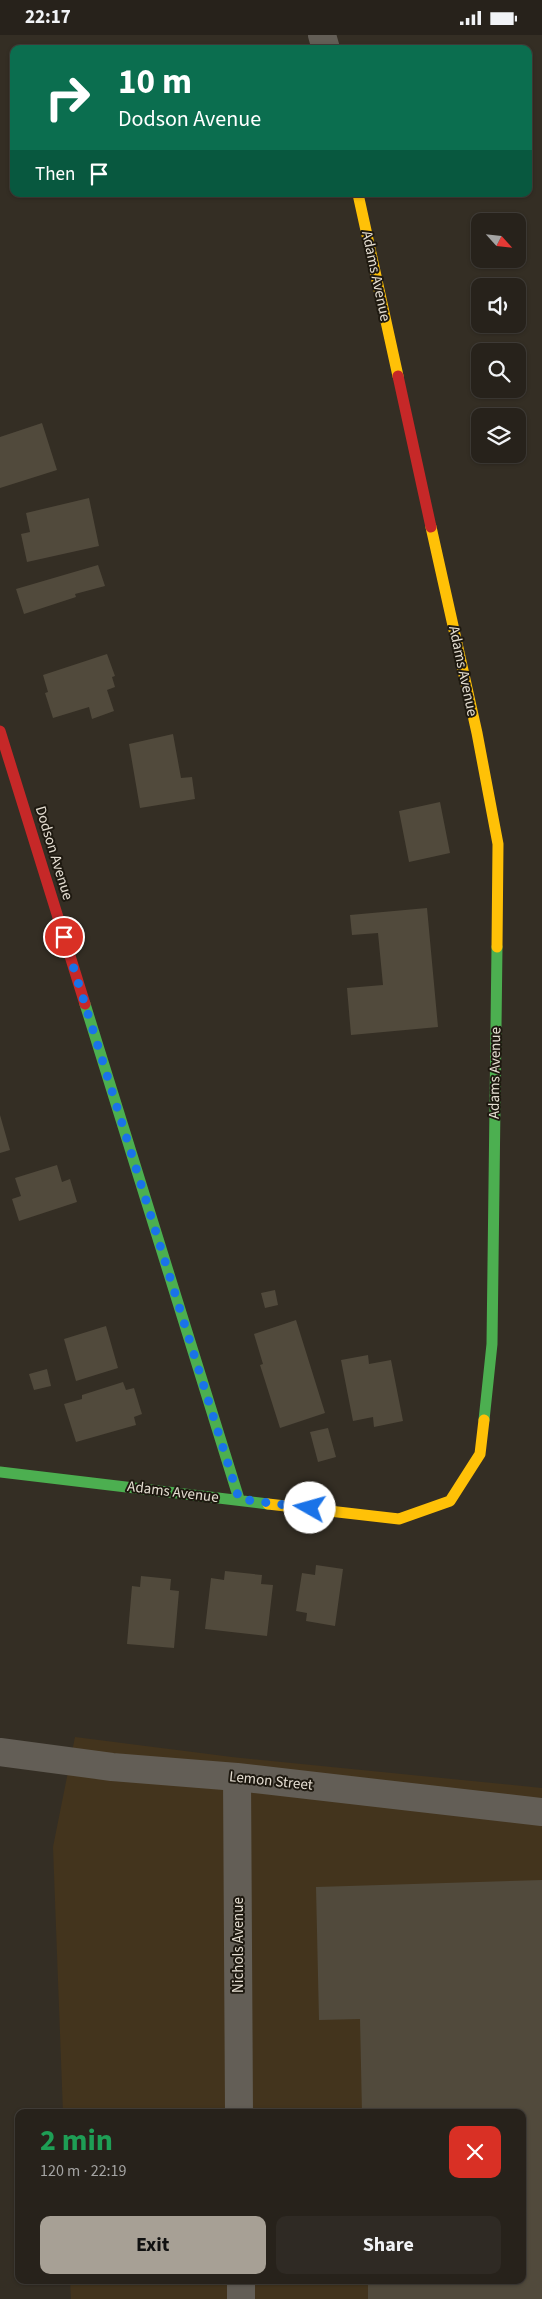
<!DOCTYPE html>
<html lang="en">
<head>
<meta charset="utf-8">
<style>
  body { margin:0; font-family:"Source Sans 3",sans-serif; background:#2f2a24; color:#f1f3f6; height:100vh; display:flex; flex-direction:column; font-size:19px; white-space:nowrap }
  * { box-sizing:border-box; margin:0 }
  p { font-size:16px; color:#a4a4a3 }
  .icon { flex:none; width:28px; height:28px; fill:none; stroke:currentColor; stroke-width:2; stroke-linecap:round; stroke-linejoin:round }
  .map { position:relative; flex:1; overflow:hidden }
  .sheet { position:absolute; left:15px; top:2074px; width:511px; height:175px; display:flex; flex-direction:column; background:#27221b; border-radius:10px; box-shadow:0 1px 4px #0004,0 0 0 1px #433f3a }
  .sheet>* { flex:none }
  .guide { position:absolute; left:10px; top:10px; width:522px; height:152px; border-radius:10px; box-shadow:0 1px 4px #0004,0 0 0 1px #433f3a; background:#0b6e4f; color:#fff; overflow:hidden }
  .needle { width:32px; rotate:117deg }
  .controls { position:absolute; left:471px; top:178px; display:grid; gap:10px }
  .controls a { display:grid; place-items:center; width:55px; height:55px; border-radius:10px; background:#27221b; box-shadow:0 1px 4px #0004,0 0 0 1px #433f3a; font-size:25px }
  .pin { position:absolute; display:grid; place-items:center; width:42px; height:42px; color:#fff; margin:-21px; border:2px solid #fff; border-radius:50%; box-shadow:0 1px 5px #0007 }
  .me { position:absolute; width:55px; margin:-28px; rotate:277deg; stroke-linejoin:round; filter:drop-shadow(0 0 4px #0008) }
  .turn { display:flex; align-items:center; gap:18px; height:105px; padding:0 25px; font-size:22px }
  .turn .icon { width:65px; height:65px; stroke-width:2.5 }
  .turn b { display:block; font-size:35px; line-height:42px }
  .then { display:flex; align-items:center; height:48px; padding:0 25px; background:#0003; gap:10px; font-size:19px }
  .round { display:grid; place-items:center; flex:none; width:52px; height:52px; border-radius:10px; background:#2f2a24 }
  .overview { display:flex; align-items:center; justify-content:space-between; height:85px; padding:0 25px }
  h1 { font-size:30px; font-weight:700; line-height:38px; color:#1e9e55 }
  .action { display:flex; gap:10px; margin-top:auto; padding:10px 25px }
  .action a { flex:1; height:58px; border-radius:10px; background:#a7a095; color:#111; font-size:20px; font-weight:700; line-height:58px; text-align:center }
  .action a+a { background:#2f2a24; color:#f1f3f6 }
  .status { display:flex; justify-content:space-between; align-items:center; height:35px; padding:0 25px; background:#27221b; direction:ltr }
  .status svg { height:14px; fill:currentColor }
  .map>svg:first-child { display:block }
  .built { fill:#43341d }
  .building { fill:#514a3c }
  .lines { fill:none; stroke-linecap:round; stroke-linejoin:round }
  .street { stroke:#635e56; stroke-width:28 }
  .fast { stroke:#4caf50; stroke-width:11 }
  .slow { stroke:#ffc107; stroke-width:11 }
  .jam { stroke:#c62828; stroke-width:11 }
  .route { stroke:#1a73e8; stroke-width:9; stroke-dasharray:0 16.2 }
  .labels { text-anchor:middle; dominant-baseline:central; stroke-width:4; stroke-linejoin:round; paint-order:stroke }
  .street-label { font-size:15px; fill:#e5ded2; stroke:#1e1910 }
</style>
</head>
<body>
<div class="status"><b>22:17</b><svg viewBox="0 0 49 12"><path d="M0 12V9h3v3zM5 12V6h3v6zM10 12V3h3v9zM15 12V0h3v12zM26 1h20v11H26zM47 4h2v5h-2z"/></svg></div>
<div class="map">
<svg width="542" height="2264" viewBox="0 0 542 2264">
  <rect width="100%" height="100%" fill="#342e24"/>
  <path class="built" d="M 75,1702 L 232,1722 L 542,1753 L 542,2264 L 71,2264 L 70,2245 L 522,2245 L 522,2078 L 63,2078 L 53,1812 Z"/>
  <path class="building" d="M 42,388 L 57,435 L 0,453 L 0,402 Z
    M 89,463 L 99,511 L 27,527 L 21,499 L 30,497 L 26,478 Z
    M 98,530 L 105,551 L 75,559 L 76,562 L 24,579 L 16,554 Z
    M 107,619 L 115,641 L 112,642 L 115,652 L 107,655 L 114,676 L 92,684 L 89,672 L 53,683 L 45,658 L 48,657 L 43,640 Z
    M 173,699 L 181,743 L 192,742 L 195,764 L 140,773 L 129,709 Z
    M 440,767 L 450,818 L 409,827 L 399,776 Z
    M 427,873 L 438,992 L 351,1000 L 347,953 L 383,950 L 378,898 L 352,900 L 350,880 Z
    M 0,1080 L 10,1115 L 0,1118 Z
    M 57,1130 L 62,1147 L 70,1144 L 77,1167 L 19,1186 L 12,1164 L 21,1161 L 15,1143 Z
    M 275,1255 L 278,1270 L 265,1273 L 261,1258 Z
    M 296,1285 L 325,1378 L 280,1393 L 260,1330 L 263,1329 L 254,1299 Z
    M 106,1291 L 118,1333 L 76,1346 L 64,1304 Z
    M 368,1320 L 369,1329 L 391,1325 L 403,1386 L 374,1392 L 373,1382 L 353,1386 L 341,1325 Z
    M 47,1334 L 51,1351 L 34,1355 L 29,1339 Z
    M 123,1347 L 126,1355 L 134,1353 L 142,1379 L 134,1382 L 136,1390 L 76,1407 L 64,1369 L 82,1364 L 82,1360 Z
    M 328,1393 L 336,1422 L 318,1427 L 310,1397 Z
    M 316,1530 L 343,1534 L 335,1591 L 306,1586 L 307,1578 L 296,1576 L 302,1538 L 315,1540 Z
    M 225,1536 L 262,1540 L 261,1549 L 273,1550 L 267,1601 L 205,1594 L 211,1543 L 224,1545 Z
    M 141,1541 L 171,1544 L 170,1555 L 179,1556 L 174,1613 L 127,1609 L 132,1551 L 140,1552 Z
    M 542,1845 L 542,2264 L 368,2264 L 368,2245 L 522,2245 L 522,2078 L 362,2078 L 360,1984 L 319,1985 L 316,1852 Z"/>
  <g class="lines">
    <path class="street" d="M 322,0 L 326,14
      M 0,1717 L 112,1732 L 237,1742 L 542,1777
      M 237,1742 L 239,2078
      M 241,2245 L 241,2264"/>
    <path class="fast" d="M 85,969 L 239,1464
      M 484,1385 L 492,1309 L 497,912
      M 0,1437 L 268,1469"/>
    <path class="slow" d="M 358,159 L 398,341
      M 431,492 L 477,698 L 498,809 L 497,912
      M 268,1469 L 399,1484 L 450,1466 L 480,1419 L 484,1385"/>
    <path class="jam" d="M 398,341 L 431,492
      M 0,696 L 85,969"/>
  </g>
  <g class="lines">
    <path class="route" d="M 64,902 L 239,1464 L 310,1473"/>
  </g>
  <g class="labels">
    <g class="street-label">
      <text transform="translate(376 241) rotate(78)">Adams Avenue</text>
      <text transform="translate(463 636) rotate(78)">Adams Avenue</text>
      <text transform="translate(54 818) rotate(73)">Dodson Avenue</text>
      <text transform="translate(495 1038) rotate(-89)">Adams Avenue</text>
      <text transform="translate(173 1457) rotate(7)">Adams Avenue</text>
      <text transform="translate(271 1746) rotate(6)">Lemon Street</text>
      <text transform="translate(238 1910) rotate(-90)">Nichols Avenue</text>
    </g>
  </g>
</svg>
<div class="controls">
<a><svg class="needle" viewBox="-14 -14 28 28"><path d="M0-13l5 13h-10z" fill="#e53935"/><path d="M0 13l5-13h-10z" fill="#a4a4a3"/></svg></a>
<a><svg class="icon" aria-label="sound" viewBox="0 0 24 24"><path d="M4 9h4l5-4v14l-5-4H4zM17 9q2 3 0 6"/></svg></a>
<a><svg class="icon" aria-label="search" viewBox="0 0 24 24"><circle cx="10" cy="10" r="6"/><path d="M15 15l6 6"/></svg></a>
<a><svg class="icon" aria-label="layers" viewBox="0 0 24 24"><path d="M12 4l9 5-9 5-9-5zM3 14l9 5 9-5"/></svg></a>
</div>
<div class="pin" style="left:64px;top:902px;background:#d93025"><svg class="icon" aria-label="arrive" viewBox="0 0 24 24"><path d="M6 21V4h12l-3 4 3 4H6"/></svg></div>
<svg class="me" style="left:310px;top:1473px" viewBox="-20 -20 40 40"><circle r="19" fill="#fff"/><path d="M0-13L10 11 0 6-10 11z" fill="#1a73e8"/></svg>
<div class="guide">
<div class="turn"><svg class="icon" aria-label="right" viewBox="0 0 24 24"><path d="M7 20v-9h11M14 6l5 5-5 5"/></svg><div><b>10 m</b>Dodson Avenue</div></div>
<div class="then">Then<svg class="icon" aria-label="arrive" viewBox="0 0 24 24"><path d="M6 21V4h12l-3 4 3 4H6"/></svg></div>
</div>
<section class="sheet">
<div class="overview"><div><h1>2 min</h1><p>120 m · 22:19</p></div><a class="round" style="background:#d93025;color:#fff"><svg class="icon" aria-label="close" viewBox="0 0 24 24"><path d="M6 6l12 12M18 6L6 18"/></svg></a></div>
<div class="action"><a>Exit</a><a>Share</a></div>
</section>
</div>
</body>
</html>
